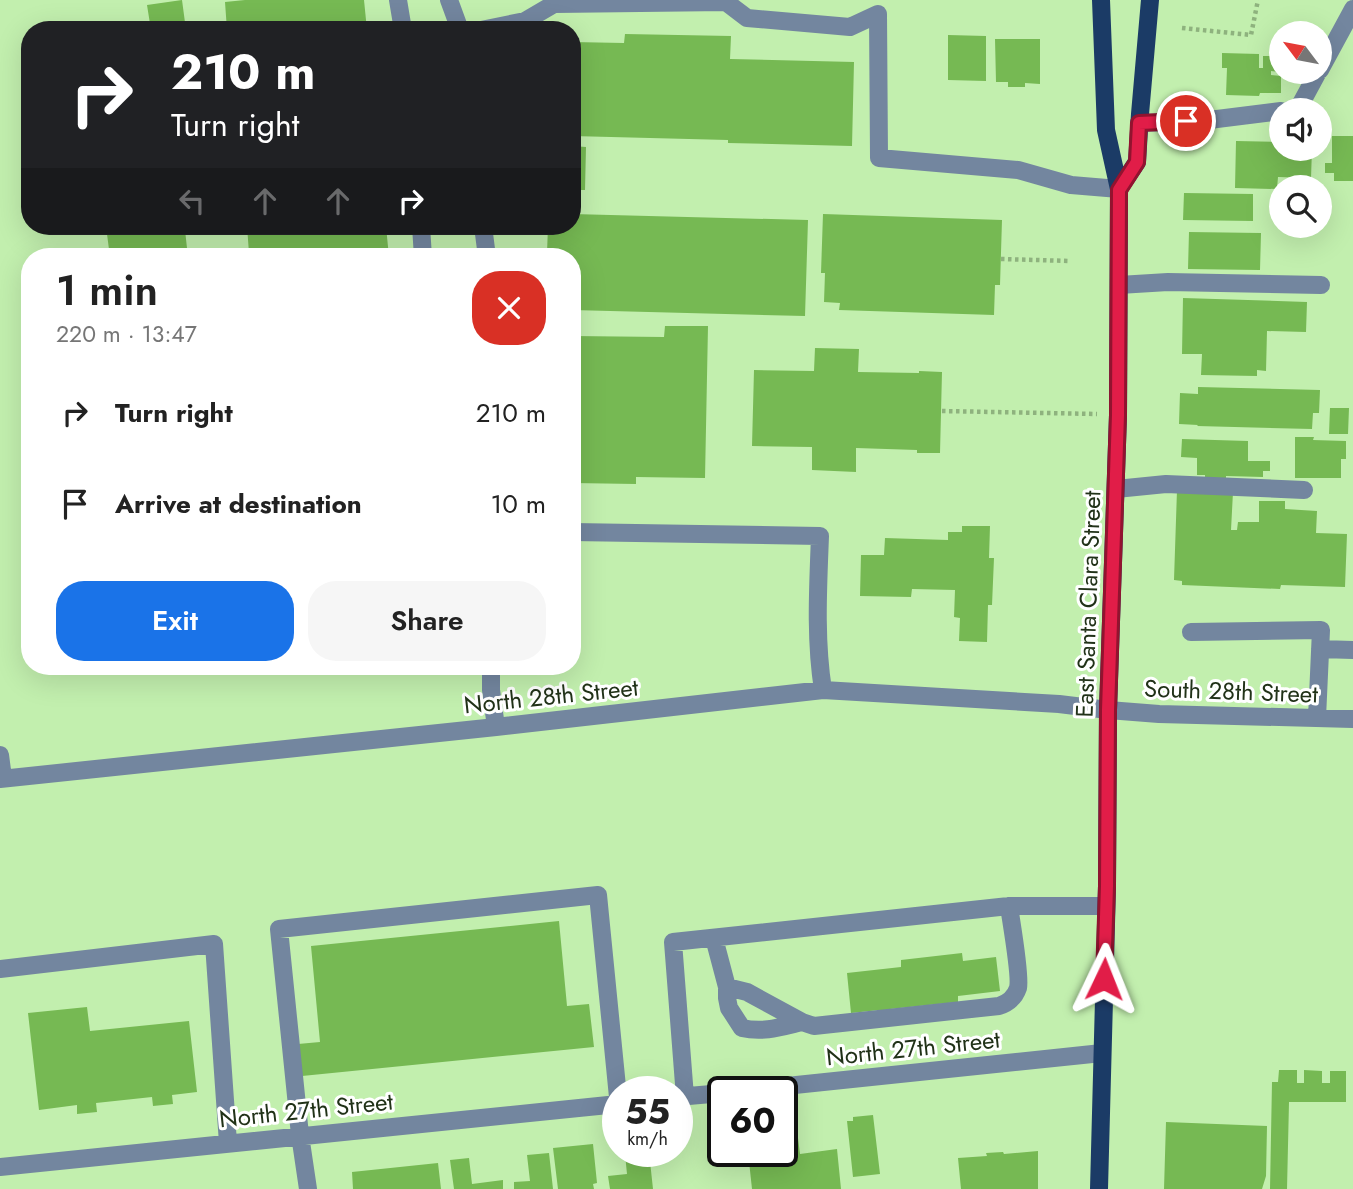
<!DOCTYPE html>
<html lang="en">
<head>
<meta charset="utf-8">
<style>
  body { margin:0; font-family:Jost,sans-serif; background:#f6f6f6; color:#222; height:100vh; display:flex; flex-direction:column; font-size:26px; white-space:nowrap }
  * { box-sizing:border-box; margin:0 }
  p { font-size:23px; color:#767676 }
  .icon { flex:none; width:38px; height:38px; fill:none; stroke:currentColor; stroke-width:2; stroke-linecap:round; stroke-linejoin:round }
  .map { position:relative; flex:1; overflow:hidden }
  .details { position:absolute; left:21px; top:248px; width:560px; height:427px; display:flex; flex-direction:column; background:#fff; border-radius:28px; box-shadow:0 7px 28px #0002 }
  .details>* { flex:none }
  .guide { position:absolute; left:21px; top:21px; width:560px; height:214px; border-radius:28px; box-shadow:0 7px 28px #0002; background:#202124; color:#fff; overflow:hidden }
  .needle { width:46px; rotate:302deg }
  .fabs { position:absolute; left:1269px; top:21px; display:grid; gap:14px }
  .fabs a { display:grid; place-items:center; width:63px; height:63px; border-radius:50%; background:#fff; box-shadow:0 7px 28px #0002; font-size:35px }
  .speed { position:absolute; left:602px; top:1076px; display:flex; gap:14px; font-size:35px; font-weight:700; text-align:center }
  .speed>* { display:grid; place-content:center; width:91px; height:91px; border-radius:50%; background:#fff; box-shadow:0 7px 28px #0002; line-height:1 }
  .speed small { font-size:18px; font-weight:400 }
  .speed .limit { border:4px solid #111; border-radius:10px; background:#fff; color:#111 }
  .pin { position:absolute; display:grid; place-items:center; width:60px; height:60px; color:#fff; margin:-30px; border:4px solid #fff; border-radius:50%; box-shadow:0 2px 7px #0007 }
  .me { position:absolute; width:77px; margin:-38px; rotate:2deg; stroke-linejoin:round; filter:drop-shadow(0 0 5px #0008) }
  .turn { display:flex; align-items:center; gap:24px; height:147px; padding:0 35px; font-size:32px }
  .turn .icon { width:91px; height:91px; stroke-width:2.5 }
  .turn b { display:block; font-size:49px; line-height:60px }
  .lanes { display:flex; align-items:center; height:66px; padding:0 35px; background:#0003; justify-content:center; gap:35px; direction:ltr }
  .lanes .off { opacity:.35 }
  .round { display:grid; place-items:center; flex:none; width:74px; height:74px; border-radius:28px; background:#f6f6f6 }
  .headline { display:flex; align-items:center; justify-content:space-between; height:119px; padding:0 35px }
  h1 { font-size:42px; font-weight:600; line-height:52px }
  .primary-button { display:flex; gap:14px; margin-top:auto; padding:14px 35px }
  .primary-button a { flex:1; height:80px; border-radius:28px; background:#1a73e8; color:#fff; font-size:28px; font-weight:600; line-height:80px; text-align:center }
  .primary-button a+a { background:#f6f6f6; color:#222 }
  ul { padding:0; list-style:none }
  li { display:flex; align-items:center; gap:21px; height:91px; padding:0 35px }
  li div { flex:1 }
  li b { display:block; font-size:26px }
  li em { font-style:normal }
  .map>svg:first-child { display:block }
  .building { fill:#76b953 }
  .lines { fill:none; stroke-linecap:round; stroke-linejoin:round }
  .path { stroke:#8eb27e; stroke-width:4.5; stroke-dasharray:3.5 3.5; stroke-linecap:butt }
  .minor { stroke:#73869f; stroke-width:18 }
  .major { stroke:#1b3b66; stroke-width:18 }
  .route-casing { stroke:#92132f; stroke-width:18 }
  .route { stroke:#e11d48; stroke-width:12 }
  .labels { text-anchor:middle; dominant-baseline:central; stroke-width:6; stroke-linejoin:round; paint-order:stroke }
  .street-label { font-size:24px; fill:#213218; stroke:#fff }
</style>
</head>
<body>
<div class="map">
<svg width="1353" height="1189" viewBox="0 0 1353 1189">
  <rect width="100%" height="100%" fill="#c2efae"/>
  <path class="building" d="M 182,0 L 186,30 L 151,30 L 147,5 Z
    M 245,0 L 364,0 L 367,30 L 227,30 L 225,2 Z
    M 625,34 L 731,36 L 730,59 L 854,62 L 852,146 L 728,143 L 728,140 L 572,136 L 572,42 L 624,43 Z
    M 948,35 L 986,36 L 986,81 L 948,80 Z
    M 995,39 L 1040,39 L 1040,84 L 1025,83 L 1025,87 L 1008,87 L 1008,82 L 996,82 Z
    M 1222,53 L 1259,54 L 1259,68 L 1263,68 L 1263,56 L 1280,56 L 1279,72 L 1271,71 L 1271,75 L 1281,76 L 1281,93 L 1260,93 L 1259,96 L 1226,95 L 1227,68 L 1222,68 Z
    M 1332,136 L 1353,136 L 1353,181 L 1334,181 L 1334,173 L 1325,173 L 1325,163 L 1332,163 Z
    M 1236,141 L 1281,142 L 1281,149 L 1312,149 L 1311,178 L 1278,177 L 1277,189 L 1235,188 Z
    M 572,146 L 586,147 L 585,190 L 572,190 Z
    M 1184,193 L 1253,194 L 1253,221 L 1183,220 Z
    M 572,214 L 808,220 L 805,316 L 572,310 L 572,257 L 538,257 L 538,252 L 547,253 L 548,226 L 572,226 Z
    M 823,214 L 1002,220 L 1000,285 L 995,285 L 994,315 L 839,310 L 840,303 L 824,302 L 825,273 L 821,273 Z
    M 247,226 L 386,226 L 389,257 L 259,257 L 258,252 L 249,253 Z
    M 1283,226 L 1308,226 L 1308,233 L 1283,233 Z
    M 141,230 L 142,235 L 185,230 L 188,257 L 110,257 L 107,234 Z
    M 1189,232 L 1261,233 L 1260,270 L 1188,269 Z
    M 1183,298 L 1307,302 L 1306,332 L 1267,331 L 1266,371 L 1257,370 L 1257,376 L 1201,375 L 1202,354 L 1182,354 Z
    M 665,326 L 708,326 L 705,478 L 636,477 L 636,484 L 572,483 L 572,336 L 664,337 Z
    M 815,348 L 859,349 L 858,372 L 919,373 L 919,371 L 942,372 L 940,453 L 917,453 L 917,450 L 856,448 L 856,472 L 812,470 L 812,447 L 752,446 L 754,370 L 814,371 Z
    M 1198,387 L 1320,390 L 1319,413 L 1313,413 L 1312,429 L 1197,426 L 1198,425 L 1179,424 L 1180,393 L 1198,394 Z
    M 1330,408 L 1349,408 L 1348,434 L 1329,434 Z
    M 1295,437 L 1314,437 L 1313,440 L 1346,441 L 1346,459 L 1341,459 L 1341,478 L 1295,478 Z
    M 1182,439 L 1248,441 L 1248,461 L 1270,461 L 1270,471 L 1263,471 L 1263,477 L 1226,476 L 1226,479 L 1205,478 L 1205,475 L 1197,475 L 1197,458 L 1181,457 Z
    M 1177,490 L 1233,492 L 1231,530 L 1237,530 L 1238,522 L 1259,522 L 1259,501 L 1285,501 L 1285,509 L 1317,511 L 1316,533 L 1347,534 L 1345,587 L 1281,585 L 1280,589 L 1182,585 L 1182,581 L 1174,580 Z
    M 962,526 L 990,526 L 989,558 L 994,558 L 992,605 L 988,605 L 987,642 L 959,641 L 960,618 L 954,617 L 955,590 L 912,589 L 911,597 L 860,596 L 861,555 L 884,555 L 885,538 L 948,540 L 948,532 L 962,532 Z
    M 559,921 L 567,1006 L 589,1004 L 594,1047 L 302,1076 L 298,1044 L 320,1042 L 311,946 Z
    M 962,953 L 963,961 L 996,957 L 1000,991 L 958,996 L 958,1002 L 890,1009 L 891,1015 L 879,1010 L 851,1013 L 847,973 L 901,967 L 901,960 Z
    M 87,1007 L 90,1031 L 189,1021 L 197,1092 L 172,1095 L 173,1104 L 153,1106 L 152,1097 L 96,1103 L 97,1112 L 77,1114 L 77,1105 L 39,1110 L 28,1013 Z
    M 1279,1070 L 1297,1070 L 1297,1083 L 1304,1083 L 1304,1070 L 1322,1071 L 1322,1083 L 1330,1083 L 1330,1071 L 1346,1071 L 1346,1102 L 1289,1102 L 1287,1189 L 1270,1189 L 1272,1082 L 1278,1082 Z
    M 873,1115 L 880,1174 L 853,1177 L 847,1121 L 853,1121 L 853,1117 Z
    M 1166,1122 L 1267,1126 L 1266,1176 L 1262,1189 L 1164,1189 Z
    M 798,1138 L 800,1154 L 837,1149 L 841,1189 L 752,1189 L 748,1152 L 782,1152 L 782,1140 Z
    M 593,1144 L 597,1183 L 593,1184 L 594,1189 L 558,1189 L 553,1148 Z
    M 1038,1151 L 1038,1189 L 961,1189 L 958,1158 L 987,1156 L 986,1153 L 1003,1152 L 1004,1154 Z
    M 649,1152 L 653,1189 L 610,1189 L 608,1176 L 627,1174 L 625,1154 Z
    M 549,1153 L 553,1189 L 514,1189 L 514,1182 L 530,1181 L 527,1155 Z
    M 469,1158 L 472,1184 L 503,1180 L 503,1189 L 454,1189 L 450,1160 Z
    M 438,1163 L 441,1189 L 353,1189 L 352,1172 Z"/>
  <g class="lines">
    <path class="path" d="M 1182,28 L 1251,35 L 1258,0
      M 1001,259 L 1070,261
      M 942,411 L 1097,414"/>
    <path class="minor" d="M 398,0 L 403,30
      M 449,0 L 460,30
      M 481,30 L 525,21 L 554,4 L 726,2 L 747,18 L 850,27 L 878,14 L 879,158 L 1018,170 L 1071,185 L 1119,189
      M 1320,70 L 1353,9
      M 1290,110 L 1298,109 L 1318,72
      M 1139,123 L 1201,121 L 1281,111
      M 421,226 L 423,257
      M 483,226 L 487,257
      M 1119,285 L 1168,282 L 1321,285
      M 1116,489 L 1166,484 L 1304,490
      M 572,532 L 820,536 C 818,588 815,639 823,690
      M 1191,632 L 1321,630 L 1317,718
      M 1320,649 L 1353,650
      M 491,667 L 491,690 L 496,727
      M 0,755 L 3,778
      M 0,779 L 496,727 L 823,690 L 1059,704 L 1108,710 L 1159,714 L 1353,719
      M 714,938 L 727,987 L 727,998 L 729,1008 L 742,1028 C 763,1033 781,1027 802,1022
      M 0,969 L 214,944 L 228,1143
      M 727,987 L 747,992 L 802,1022 L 814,1026 L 999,1006 C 1008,1003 1015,997 1018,988 C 1021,976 1011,921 1009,906
      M 728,1092 L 1102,1053
      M 677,1097 L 723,1093
      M 685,1097 L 673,942 L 1009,906 L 1106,906
      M 0,1167 L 618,1104
      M 308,1189 L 300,1135 L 279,929 L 598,895 L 618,1097"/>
    <path class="major" d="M 1119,189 L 1137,162 L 1140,114 L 1150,0
      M 1099,1189 L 1107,886 L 1108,710 L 1118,415 L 1119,189 L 1106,130 L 1101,0"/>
  </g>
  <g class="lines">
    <defs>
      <path id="route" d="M 1104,979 L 1107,886 L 1108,710 L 1118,415 L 1119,190 L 1137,162 L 1139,123 L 1186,121"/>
    </defs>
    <use href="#route" class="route-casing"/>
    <use href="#route" class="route"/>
  </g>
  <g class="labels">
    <g class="street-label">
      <text transform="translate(1088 604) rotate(-88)">East Santa Clara Street</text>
      <text transform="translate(1231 691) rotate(2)">South 28th Street</text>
      <text transform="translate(551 696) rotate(-6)">North 28th Street</text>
      <text transform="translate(913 1048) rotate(-6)">North 27th Street</text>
      <text transform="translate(306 1110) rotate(-6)">North 27th Street</text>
    </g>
  </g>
</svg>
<div class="fabs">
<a><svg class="needle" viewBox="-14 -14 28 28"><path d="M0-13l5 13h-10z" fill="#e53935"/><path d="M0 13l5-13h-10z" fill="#767676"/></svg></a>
<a><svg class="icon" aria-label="sound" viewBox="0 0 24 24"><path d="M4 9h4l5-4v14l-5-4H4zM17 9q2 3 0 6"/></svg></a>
<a><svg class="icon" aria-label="search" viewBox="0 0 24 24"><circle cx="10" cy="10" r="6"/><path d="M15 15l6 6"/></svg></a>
</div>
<div class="speed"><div>55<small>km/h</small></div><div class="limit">60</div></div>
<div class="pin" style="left:1186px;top:121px;background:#d93025"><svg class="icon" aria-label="arrive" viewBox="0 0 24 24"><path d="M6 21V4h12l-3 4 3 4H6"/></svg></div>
<svg class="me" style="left:1104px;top:979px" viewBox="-20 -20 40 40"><path d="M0-17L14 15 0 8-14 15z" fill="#e11d48" stroke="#fff" stroke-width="4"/></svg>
<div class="guide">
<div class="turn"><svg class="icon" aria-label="right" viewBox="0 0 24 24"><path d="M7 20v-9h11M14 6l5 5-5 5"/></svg><div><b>210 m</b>Turn right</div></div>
<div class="lanes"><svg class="icon off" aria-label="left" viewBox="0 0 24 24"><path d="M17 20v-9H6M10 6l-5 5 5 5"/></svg><svg class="icon off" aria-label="ahead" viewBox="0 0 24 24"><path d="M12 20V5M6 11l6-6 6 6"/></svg><svg class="icon off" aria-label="ahead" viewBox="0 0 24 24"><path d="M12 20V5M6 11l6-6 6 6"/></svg><svg class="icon" aria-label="right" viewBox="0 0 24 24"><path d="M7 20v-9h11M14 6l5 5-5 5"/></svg></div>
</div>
<section class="details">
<div class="headline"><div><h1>1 min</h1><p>220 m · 13:47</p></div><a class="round" style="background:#d93025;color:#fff"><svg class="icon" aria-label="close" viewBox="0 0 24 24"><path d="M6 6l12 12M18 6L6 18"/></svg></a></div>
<ul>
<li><svg class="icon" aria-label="right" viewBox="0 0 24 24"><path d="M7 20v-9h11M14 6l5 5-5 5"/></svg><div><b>Turn right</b></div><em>210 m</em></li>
<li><svg class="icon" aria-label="arrive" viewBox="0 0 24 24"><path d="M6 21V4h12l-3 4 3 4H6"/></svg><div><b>Arrive at destination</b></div><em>10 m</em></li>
</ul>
<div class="primary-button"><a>Exit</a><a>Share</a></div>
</section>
</div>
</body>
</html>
